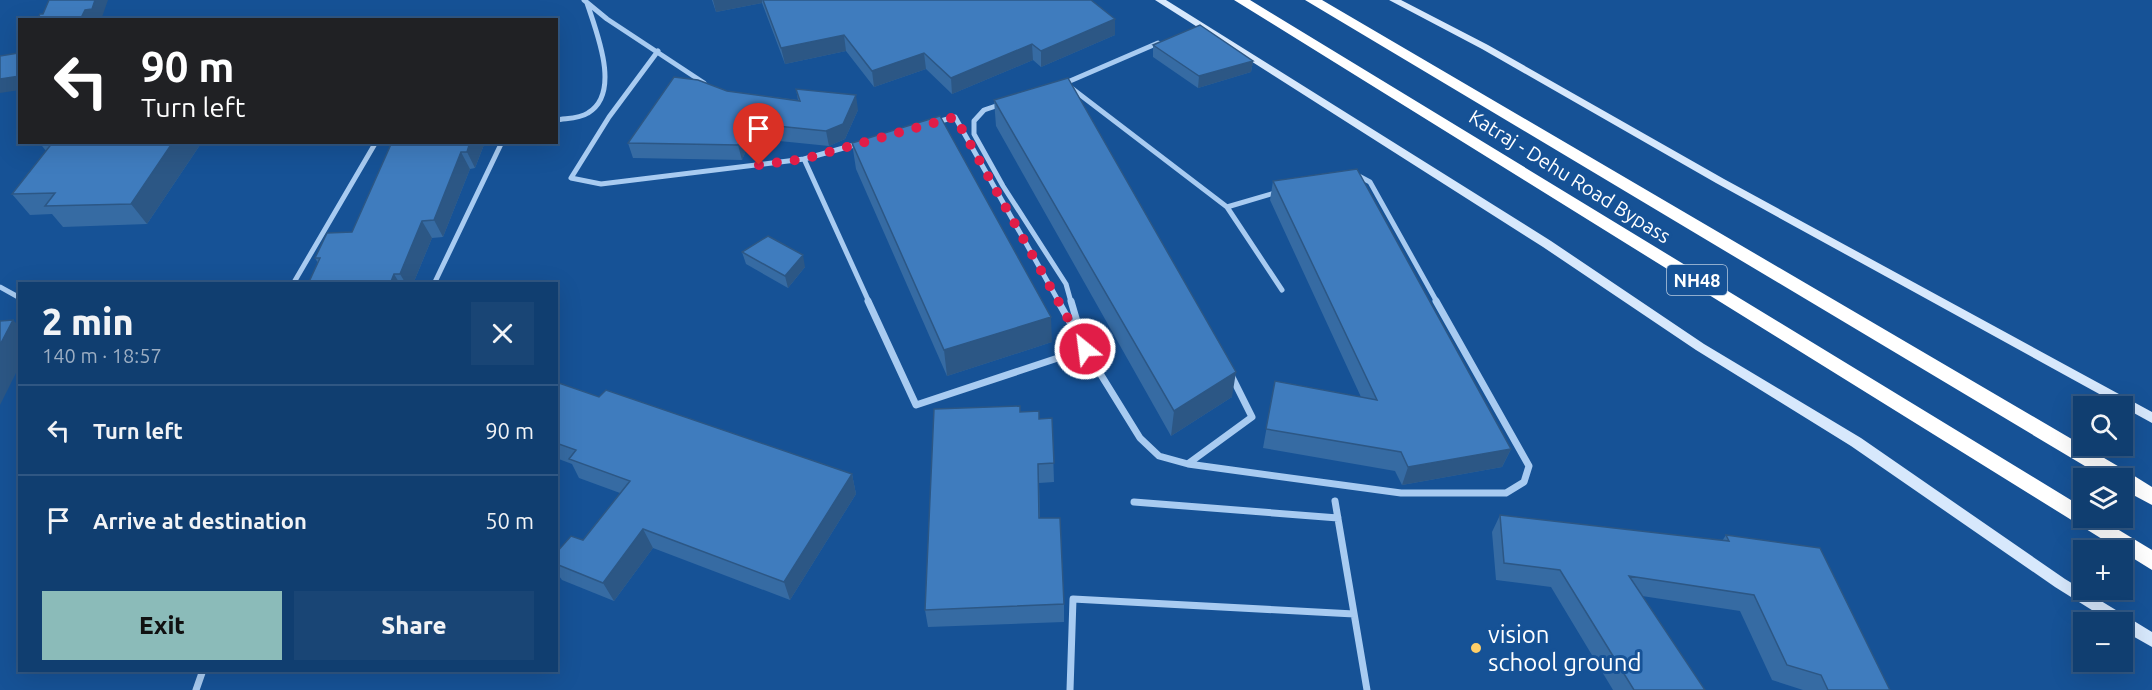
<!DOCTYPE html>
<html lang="en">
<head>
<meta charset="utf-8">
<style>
  body { margin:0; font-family:Ubuntu,sans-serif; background:#194575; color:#f1f3f6; height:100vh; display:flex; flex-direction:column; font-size:22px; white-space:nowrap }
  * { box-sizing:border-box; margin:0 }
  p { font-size:20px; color:#9caec3 }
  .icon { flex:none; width:33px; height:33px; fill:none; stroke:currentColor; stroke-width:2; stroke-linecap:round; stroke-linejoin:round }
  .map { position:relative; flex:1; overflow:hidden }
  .panel { position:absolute; left:18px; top:282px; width:540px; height:390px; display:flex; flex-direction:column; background:#103e70; border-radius:0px; box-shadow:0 6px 24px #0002,0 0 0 2px #305783 }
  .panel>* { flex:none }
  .guide { position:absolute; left:18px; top:18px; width:540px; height:126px; border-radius:0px; box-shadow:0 6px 24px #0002,0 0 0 2px #305783; background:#202124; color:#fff; overflow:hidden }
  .tools { position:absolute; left:2073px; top:396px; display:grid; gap:12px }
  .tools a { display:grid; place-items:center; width:60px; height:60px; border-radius:0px; background:#103e70; box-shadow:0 6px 24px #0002,0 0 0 2px #305783; font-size:30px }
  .pin { position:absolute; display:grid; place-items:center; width:51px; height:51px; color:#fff; margin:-62px -26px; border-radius:50% 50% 50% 0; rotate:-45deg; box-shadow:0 0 6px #0007 }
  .pin .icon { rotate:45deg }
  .me { position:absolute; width:66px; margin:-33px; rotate:331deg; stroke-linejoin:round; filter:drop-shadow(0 0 4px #0008) }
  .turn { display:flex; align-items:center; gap:21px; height:126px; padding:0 24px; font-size:27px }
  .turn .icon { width:78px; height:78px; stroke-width:2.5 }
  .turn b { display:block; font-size:42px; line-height:51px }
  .round { display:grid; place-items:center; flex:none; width:63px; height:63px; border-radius:0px; background:#194575 }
  .summary { display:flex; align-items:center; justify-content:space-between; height:102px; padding:0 24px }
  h1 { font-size:36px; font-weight:800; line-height:45px }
  .primary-button { display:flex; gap:12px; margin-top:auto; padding:12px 24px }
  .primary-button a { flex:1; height:69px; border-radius:0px; background:#8bbbb9; color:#111; font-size:24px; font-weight:800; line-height:69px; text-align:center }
  .primary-button a+a { background:#194575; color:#f1f3f6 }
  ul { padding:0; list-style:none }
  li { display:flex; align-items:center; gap:18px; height:90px; padding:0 24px; border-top:2px solid #305783 }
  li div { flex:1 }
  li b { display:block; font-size:22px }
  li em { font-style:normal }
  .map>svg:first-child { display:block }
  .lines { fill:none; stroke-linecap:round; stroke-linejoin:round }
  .street-far1 { stroke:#a8cbf1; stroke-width:5 }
  .street { stroke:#a8cbf1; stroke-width:7 }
  .secondary { fill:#d7e8fc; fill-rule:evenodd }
  .highway { fill:#fff; fill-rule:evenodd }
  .wall { fill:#366ba3 }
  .shaded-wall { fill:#2c5785 }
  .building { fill:#3f7cbe; stroke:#2c5785; stroke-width:1.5 }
  .route { stroke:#e11d48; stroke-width:10; stroke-dasharray:0 18 }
  .poi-dot { fill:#ffcf68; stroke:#165296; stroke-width:2 }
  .labels { text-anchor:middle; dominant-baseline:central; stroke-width:6; stroke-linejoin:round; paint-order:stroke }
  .shield { fill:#165296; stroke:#b9cbe0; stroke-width:1.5 }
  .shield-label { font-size:18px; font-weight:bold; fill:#fff }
  .street-label { font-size:20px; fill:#fff; stroke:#165296 }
  .near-poi-label { font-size:24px; fill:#fff; stroke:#165296; text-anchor:start }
</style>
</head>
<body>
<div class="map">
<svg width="2152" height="690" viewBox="0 0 2152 690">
  <rect width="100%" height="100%" fill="#165296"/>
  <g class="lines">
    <path class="street-far1" d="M 584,0 L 607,19 L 704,83
      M 658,51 L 609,117 L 571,178 L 601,184 L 804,159
      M 1063,84 L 1158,43
      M 1070,87 L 1227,207
      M 1002,104 L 984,110 L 974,121 L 974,134 L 1003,186 L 1066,284 L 1071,302
      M 556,120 C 566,118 579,119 588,113 C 622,93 596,31 587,3
      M 1355,174 L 1370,182 L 1437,302
      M 1278,192 L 1227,207 L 1282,290
      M 293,284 L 376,142
      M 434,284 L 502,142
      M 0,287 L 20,298
      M 869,302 L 804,159 L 955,117 L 1059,302"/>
    <path class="street" d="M 868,301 L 916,405 L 1085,349 L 1058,301
      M 1071,301 L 1085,349 L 1140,438 L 1159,456 L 1188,464 L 1401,493 L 1506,493 L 1524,482 L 1529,466 L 1436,301
      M 1189,463 L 1252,417 L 1231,375
      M 1335,501 L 1367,690
      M 1134,502 L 1338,518
      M 196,690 L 203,670
      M 1070,690 L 1073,599 L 1354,614"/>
    <path class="secondary" d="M 1155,0 L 1166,0 L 1551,241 L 1704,344 L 1861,438 L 2065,579 L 2152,632 L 2152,647 L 2122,630 L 2122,622 L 2111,622 L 2055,587 L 1851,446 L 1696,350 L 1543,247 Z
      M 1389,0 L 1401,0 L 1488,45 L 1724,179 L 2152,412 L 2152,423 L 1716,183 L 1482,49 Z"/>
    <path class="highway" d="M 1234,0 L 1250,0 L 2084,508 L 2084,518 L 2099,518 L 2152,550 L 2152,570 Z
      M 1305,0 L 1322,0 L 2128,472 L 2152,487 L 2152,505 L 2122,489 L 2122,478 L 2105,478 Z"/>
  </g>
  <path class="wall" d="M 712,0 L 1091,0 L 1115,35 L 1041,67 L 1033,60 L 952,94 L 926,69 L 874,87 L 846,51 L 785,64 L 762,3 L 716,12 Z
    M 1153,45 L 1253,61 L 1251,72 L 1198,88 L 1153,57 Z
    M 796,89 L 858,110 L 845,139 L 829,146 L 751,138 L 742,160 L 633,158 L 628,143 L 727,91 L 798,100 Z
    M 994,100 L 1232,397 L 1171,436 L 996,126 Z
    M 39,142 L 202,142 L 147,224 L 63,227 L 52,214 L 30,215 L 12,194 L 46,151 Z
    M 392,142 L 485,142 L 475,168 L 470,169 L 443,237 L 432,238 L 413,284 L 308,284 L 318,263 L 315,258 L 352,232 Z
    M 852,143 L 1052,342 L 947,376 L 856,169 Z
    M 1273,181 L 1511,449 L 1502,467 L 1402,485 L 1395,471 L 1263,448 L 1275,381 L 1361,397 L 1270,200 Z
    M 742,252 L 805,267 L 788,288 L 746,264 Z
    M 556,382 L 599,397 L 852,474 L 856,494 L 790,600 L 653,548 L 614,601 L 562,580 L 556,572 L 556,553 L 583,540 L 620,493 L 579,478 L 572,464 L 556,458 Z
    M 1020,412 L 1039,419 L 1052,418 L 1054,482 L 1039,483 L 1040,518 L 1064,604 L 1064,622 L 928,627 L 925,610 Z
    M 1500,515 L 1722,541 L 1726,535 L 1890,690 L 1803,690 L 1772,680 L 1740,611 L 1642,596 L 1705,690 L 1613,690 L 1551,587 L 1496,580 L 1492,532 Z"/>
  <path class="shaded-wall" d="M 95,0 L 108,0 L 101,20 L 80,20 L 85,10 Z
    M 713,0 L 762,0 L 762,3 L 716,12 Z
    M 1115,19 L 1115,35 L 1041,67 L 1041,51 Z
    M 844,35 L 846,51 L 785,64 L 781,48 Z
    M 1032,44 L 1033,60 L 952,94 L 951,78 Z
    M 924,53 L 926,69 L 874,87 L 872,71 Z
    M 1253,61 L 1251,72 L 1198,88 L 1199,76 Z
    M 20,76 L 20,90 L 0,93 L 0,79 Z
    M 856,95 L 858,110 L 845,139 L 829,146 L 826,131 Z
    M 747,123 L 751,138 L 742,160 L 738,145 Z
    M 173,142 L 202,142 L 147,224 L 131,204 Z
    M 470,142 L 485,142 L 475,168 L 467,152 Z
    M 461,152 L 470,169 L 443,237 L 434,220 Z
    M 422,221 L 432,238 L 413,284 L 406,284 L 400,274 Z
    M 803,255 L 805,267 L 788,288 L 785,276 Z
    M 394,274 L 400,284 L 390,284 Z
    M 1051,317 L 1052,342 L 947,376 L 944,350 Z
    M 13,320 L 20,327 L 20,365 L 0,405 L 0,345 Z
    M 1236,372 L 1232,397 L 1171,436 L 1174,411 Z
    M 1511,449 L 1502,467 L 1402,485 L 1408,467 Z
    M 852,474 L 856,494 L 790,600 L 784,582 Z
    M 643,529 L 653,548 L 614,601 L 603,583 Z"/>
  <path class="building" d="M 49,0 L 95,0 L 92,9 L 85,10 L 80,20 L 37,20 L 40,14 L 43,14 Z
    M 763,0 L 1091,0 L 1115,19 L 1041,51 L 1032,44 L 951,78 L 924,53 L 872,71 L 844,35 L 781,48 Z
    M 1200,25 L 1253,61 L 1199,76 L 1153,45 Z
    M 20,50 L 20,76 L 0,79 L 0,56 L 18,53 Z
    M 674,77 L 698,80 L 727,91 L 800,101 L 796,89 L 856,95 L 843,124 L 826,131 L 747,123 L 738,145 L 628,143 Z
    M 1068,78 L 1236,372 L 1174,411 L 994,100 Z
    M 940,116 L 1051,317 L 944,350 L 852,143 Z
    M 53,142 L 173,142 L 131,204 L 45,206 L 55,193 L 12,194 Z
    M 392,142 L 470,142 L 467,152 L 461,152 L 434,220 L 422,221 L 400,274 L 394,274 L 390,284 L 308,284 L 320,258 L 315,258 L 327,233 L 352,232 Z
    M 1357,169 L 1511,449 L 1408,467 L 1401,452 L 1266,429 L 1275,381 L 1377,400 L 1273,181 Z
    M 768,236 L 803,255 L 785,276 L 742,252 Z
    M 13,320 L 0,345 L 0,321 Z
    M 556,382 L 599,397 L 606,390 L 852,474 L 784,582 L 643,529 L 603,583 L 556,564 L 556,553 L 571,536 L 583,540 L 630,481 L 569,459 L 576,450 L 556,443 Z
    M 1020,406 L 1020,412 L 1039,411 L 1039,419 L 1052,418 L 1054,463 L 1038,464 L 1039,518 L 1060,518 L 1064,604 L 925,610 L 934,409 Z
    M 1500,515 L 1729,541 L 1726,535 L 1820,548 L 1890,690 L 1828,690 L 1821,675 L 1787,665 L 1754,595 L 1629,576 L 1705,690 L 1634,690 L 1560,570 L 1504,563 Z"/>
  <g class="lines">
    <path class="route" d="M 759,165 L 804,159 L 955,117 L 1085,349"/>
  </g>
  <circle class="poi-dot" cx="1476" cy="648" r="6"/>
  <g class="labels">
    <rect class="shield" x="1667" y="265" width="60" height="30" rx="4.5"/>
    <g class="shield-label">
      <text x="1697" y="280">NH48</text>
    </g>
    <g class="street-label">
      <text transform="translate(1570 176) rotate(32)">Katraj - Dehu Road Bypass</text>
    </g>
    <g class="near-poi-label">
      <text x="1488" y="634">vision<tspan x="1488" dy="28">school ground</tspan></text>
    </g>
  </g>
</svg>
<div class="tools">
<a><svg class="icon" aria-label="search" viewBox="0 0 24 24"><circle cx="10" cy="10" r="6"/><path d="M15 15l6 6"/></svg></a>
<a><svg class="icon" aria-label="layers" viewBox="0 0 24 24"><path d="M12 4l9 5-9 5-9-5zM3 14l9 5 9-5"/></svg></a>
<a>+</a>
<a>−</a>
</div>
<div class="pin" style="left:759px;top:165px;background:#d93025"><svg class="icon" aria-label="arrive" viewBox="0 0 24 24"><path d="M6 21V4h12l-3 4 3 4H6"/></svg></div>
<svg class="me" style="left:1085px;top:349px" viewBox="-20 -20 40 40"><circle r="17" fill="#e11d48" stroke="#fff" stroke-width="3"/><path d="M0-11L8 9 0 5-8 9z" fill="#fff"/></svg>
<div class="guide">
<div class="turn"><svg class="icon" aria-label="left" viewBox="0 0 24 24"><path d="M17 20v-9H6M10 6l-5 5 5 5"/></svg><div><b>90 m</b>Turn left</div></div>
</div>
<section class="panel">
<div class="summary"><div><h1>2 min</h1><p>140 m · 18:57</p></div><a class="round"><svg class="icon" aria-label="close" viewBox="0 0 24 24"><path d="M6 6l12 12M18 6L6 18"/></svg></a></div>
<ul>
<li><svg class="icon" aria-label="left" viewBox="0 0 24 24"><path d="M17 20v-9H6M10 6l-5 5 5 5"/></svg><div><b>Turn left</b></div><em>90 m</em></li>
<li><svg class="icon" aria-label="arrive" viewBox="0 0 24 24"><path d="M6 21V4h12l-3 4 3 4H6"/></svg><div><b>Arrive at destination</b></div><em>50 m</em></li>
</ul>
<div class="primary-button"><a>Exit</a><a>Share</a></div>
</section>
</div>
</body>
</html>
